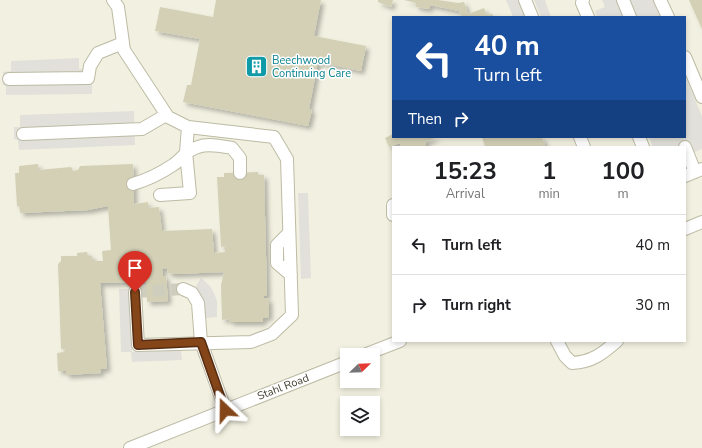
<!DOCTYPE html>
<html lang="en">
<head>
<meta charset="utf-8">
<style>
  body { margin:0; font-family:"Nunito Sans",sans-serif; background:#f2f2f2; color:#202124; height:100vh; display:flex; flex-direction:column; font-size:15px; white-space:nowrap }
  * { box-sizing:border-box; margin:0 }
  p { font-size:13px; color:#757577 }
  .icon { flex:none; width:22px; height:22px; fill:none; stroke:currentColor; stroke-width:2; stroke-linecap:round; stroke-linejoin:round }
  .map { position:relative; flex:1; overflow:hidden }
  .drawer { position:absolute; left:392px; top:146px; width:294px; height:196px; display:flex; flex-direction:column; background:#fff; border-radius:0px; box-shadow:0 2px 6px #0003 }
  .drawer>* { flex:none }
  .banner { position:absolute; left:392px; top:16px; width:294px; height:122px; border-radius:0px; box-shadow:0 2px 6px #0003; background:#1a4fa0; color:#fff; overflow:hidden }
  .needle { width:26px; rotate:67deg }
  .tools { position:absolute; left:340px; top:348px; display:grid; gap:8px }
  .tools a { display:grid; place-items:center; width:40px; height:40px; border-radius:0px; background:#fff; box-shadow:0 2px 6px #0003; font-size:20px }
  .pin { position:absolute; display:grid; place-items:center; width:34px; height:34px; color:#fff; margin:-41px -17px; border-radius:50% 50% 50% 0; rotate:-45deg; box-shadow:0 0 4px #0007 }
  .pin .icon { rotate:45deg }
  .me { position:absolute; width:44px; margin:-22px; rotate:337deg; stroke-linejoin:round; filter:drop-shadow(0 0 3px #0008) }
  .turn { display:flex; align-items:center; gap:14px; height:84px; padding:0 16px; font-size:18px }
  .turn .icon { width:52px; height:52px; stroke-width:2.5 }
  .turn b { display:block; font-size:28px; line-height:34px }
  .then { display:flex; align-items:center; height:38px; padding:0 16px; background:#0003; gap:8px; font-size:15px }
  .eta { display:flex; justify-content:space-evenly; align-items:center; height:68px; text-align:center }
  .eta b { font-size:24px; font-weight:700; line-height:28px }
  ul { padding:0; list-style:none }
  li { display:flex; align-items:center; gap:12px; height:60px; padding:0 16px; border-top:1px solid #e0e0e0 }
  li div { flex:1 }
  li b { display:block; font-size:15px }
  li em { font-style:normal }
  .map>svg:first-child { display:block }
  .parking { fill:#e1e0da }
  .building { fill:#d3d0b6; filter:url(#shadow) }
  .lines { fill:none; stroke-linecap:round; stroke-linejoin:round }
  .minor-tunnel { stroke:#cfcebe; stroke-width:12; stroke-dasharray:12 6; stroke-linecap:butt }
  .minor-casing { stroke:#bdbba4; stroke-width:14 }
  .minor { stroke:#fff; stroke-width:12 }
  .route-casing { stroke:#562d10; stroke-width:10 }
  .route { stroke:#844519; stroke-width:7 }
  .labels { text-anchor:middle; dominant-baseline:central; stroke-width:3; stroke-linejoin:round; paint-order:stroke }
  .culture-label { font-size:11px; fill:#0d838f; stroke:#fff; text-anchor:start }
  .street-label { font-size:11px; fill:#434132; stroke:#fff }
</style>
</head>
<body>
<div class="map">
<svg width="702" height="448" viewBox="0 0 702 448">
  <defs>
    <filter id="shadow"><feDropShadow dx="3.5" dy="3.5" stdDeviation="2" flood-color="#0004"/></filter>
  </defs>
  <rect width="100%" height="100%" fill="#f2f1e1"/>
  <path class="parking" d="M 506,0 L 518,0 L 525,17 L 513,17 Z
    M 534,0 L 545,0 L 551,17 L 541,17 Z
    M 602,0 L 653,0 L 660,17 L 597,17 L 595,11 L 605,7 Z
    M 79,58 L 79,69 L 83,69 L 92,85 L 92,94 L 6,95 L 6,86 L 3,85 L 3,72 L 11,71 L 11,61 Z
    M 685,76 L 702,116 L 702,149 L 685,156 L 685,147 L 653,147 L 649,137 L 685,137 Z
    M 134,111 L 135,145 L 19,150 L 18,140 L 14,139 L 14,127 L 20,127 L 20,115 Z
    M 298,193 L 308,193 L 311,278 L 301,279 Z
    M 201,278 L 210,286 L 214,293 L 217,301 L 217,317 L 206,318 L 196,286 Z
    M 119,289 L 129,289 L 132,352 L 181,350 L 182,360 L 132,362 L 131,352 L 121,352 Z"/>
  <path class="building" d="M 216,0 L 321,0 L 314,36 L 366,46 L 361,71 L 318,62 L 309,109 L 312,110 L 308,126 L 183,102 L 187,85 L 191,85 L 200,39 L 155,31 L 160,7 L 213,17 Z
    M 378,0 L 393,0 L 391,7 L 378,2 Z
    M 404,0 L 438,0 L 458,3 L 464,2 L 468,14 L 484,8 L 487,15 L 492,14 L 494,17 L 462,17 L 459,11 L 430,5 L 429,9 L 416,7 L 416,3 Z
    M 689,0 L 702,0 L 702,29 Z
    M 393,134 L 393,137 L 438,137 L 425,142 L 426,146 L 425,147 L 401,147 L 400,143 L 389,147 L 385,138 Z
    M 482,137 L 542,137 L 545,145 L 541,147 L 485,147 Z
    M 38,164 L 38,170 L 71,167 L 73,171 L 78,170 L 80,166 L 133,164 L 134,204 L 148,202 L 148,208 L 159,207 L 162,231 L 212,229 L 214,253 L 225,252 L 225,246 L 221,247 L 217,177 L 224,177 L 224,173 L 258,172 L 258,175 L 264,175 L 267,296 L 264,296 L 264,298 L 269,299 L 269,317 L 263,318 L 263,322 L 230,322 L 229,319 L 222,320 L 221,285 L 224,272 L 175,274 L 168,273 L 167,268 L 162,269 L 163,276 L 166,276 L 168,301 L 147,302 L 146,282 L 100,283 L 107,369 L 100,369 L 101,373 L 66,375 L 66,371 L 58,371 L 57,353 L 64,352 L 65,349 L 61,349 L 58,264 L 61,261 L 61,256 L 77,256 L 77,253 L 87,252 L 88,256 L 92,256 L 93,261 L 103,261 L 102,251 L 111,250 L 108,206 L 88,210 L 20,213 L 20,207 L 17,206 L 15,173 L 19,173 L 19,166 Z"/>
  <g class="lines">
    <path class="minor-tunnel" d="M 135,292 L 183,289"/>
    <defs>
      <path id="minor" d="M 113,0 L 118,7 L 124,50 L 168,117 L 188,127 L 274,137 L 287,159 L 292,315 L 272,334 L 251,342 L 138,345 L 135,292
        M 525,0 L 532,17
        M 583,0 L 582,3 L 588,17
        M 623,0 L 630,17
        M 660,0 L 668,17
        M 685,57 L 702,97
        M 9,79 L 88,78 L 90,66 L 98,53 L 123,43
        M 23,134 L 142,129 L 166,115
        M 580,137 L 584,147
        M 639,137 L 643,147
        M 685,147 L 695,172
        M 685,176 L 702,169
        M 133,184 C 147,180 161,173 173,165 C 182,159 186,150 198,147 C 208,143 221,146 232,148 L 240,158 L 240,173
        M 160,195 L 190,193 L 186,152 L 188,127
        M 393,205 L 393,215
        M 685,229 L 702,222
        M 289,233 L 277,245 L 277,263 L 291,275
        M 183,289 L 192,293 L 198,303 L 201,342 L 225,409
        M 557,341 L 565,356 L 572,363 C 592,362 602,354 617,341
        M 364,355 L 400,341
        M 130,448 L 347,362"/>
    </defs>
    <use href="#minor" class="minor-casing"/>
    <use href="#minor" class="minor"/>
  </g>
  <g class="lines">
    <defs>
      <path id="route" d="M 135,292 L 138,345 L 201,342 L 225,410"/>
    </defs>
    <use href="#route" class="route-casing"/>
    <use href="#route" class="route"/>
  </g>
  <defs>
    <symbol id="building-square" viewBox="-11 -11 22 22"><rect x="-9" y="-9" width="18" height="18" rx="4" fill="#0f9aa8" stroke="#fff"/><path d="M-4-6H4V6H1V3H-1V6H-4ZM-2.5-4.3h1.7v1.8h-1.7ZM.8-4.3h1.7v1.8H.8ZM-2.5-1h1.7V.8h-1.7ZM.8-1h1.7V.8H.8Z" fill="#fff"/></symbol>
  </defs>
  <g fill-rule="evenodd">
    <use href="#building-square" x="244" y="54" width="25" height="25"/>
  </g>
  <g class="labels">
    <g class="culture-label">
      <text x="272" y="60">Beechwood<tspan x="272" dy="13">Continuing Care</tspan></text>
    </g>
    <g class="street-label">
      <text transform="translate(283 387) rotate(-21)">Stahl Road</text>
    </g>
  </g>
</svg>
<div class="tools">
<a><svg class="needle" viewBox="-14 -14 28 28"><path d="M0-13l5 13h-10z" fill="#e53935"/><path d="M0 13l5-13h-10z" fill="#757577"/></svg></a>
<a><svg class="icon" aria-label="layers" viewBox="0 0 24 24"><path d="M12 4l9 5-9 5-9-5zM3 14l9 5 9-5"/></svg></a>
</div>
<div class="pin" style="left:135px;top:292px;background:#d93025"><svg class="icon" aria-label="arrive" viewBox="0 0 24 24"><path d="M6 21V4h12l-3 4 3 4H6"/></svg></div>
<svg class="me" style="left:225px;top:410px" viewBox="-20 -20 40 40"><path d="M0-17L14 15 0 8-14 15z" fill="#844519" stroke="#fff" stroke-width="4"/></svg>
<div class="banner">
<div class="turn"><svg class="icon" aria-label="left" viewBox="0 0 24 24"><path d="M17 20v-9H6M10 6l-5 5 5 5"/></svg><div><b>40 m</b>Turn left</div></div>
<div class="then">Then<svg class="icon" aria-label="right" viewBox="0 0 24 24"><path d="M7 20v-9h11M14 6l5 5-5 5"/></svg></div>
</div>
<section class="drawer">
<div class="eta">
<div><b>15:23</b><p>Arrival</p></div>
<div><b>1</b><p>min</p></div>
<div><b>100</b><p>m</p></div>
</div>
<ul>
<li><svg class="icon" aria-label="left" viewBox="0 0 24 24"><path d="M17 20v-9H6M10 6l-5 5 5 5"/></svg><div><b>Turn left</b></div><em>40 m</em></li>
<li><svg class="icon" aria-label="right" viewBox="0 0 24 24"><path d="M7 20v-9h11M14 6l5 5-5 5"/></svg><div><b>Turn right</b></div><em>30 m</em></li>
</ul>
</section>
</div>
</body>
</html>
